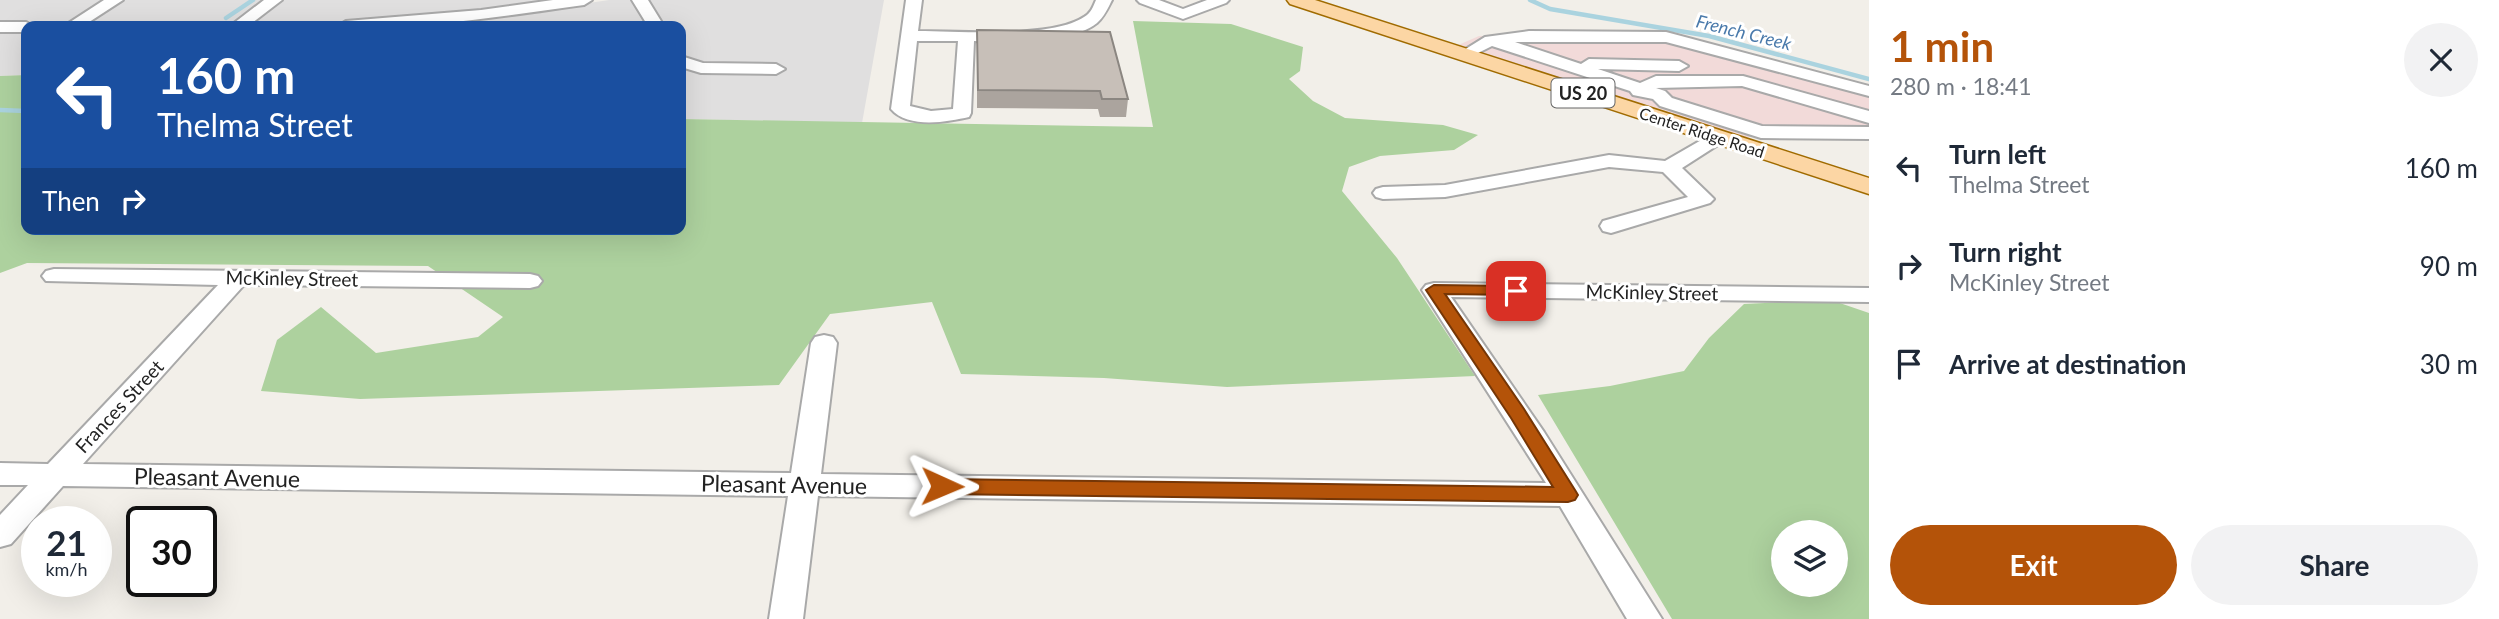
<!DOCTYPE html>
<html lang="en">
<head>
<meta charset="utf-8">
<style>
  body { margin:0; font-family:Lato,sans-serif; background:#f2f2f3; color:#1f2937; height:100vh; display:flex; flex-direction:column; font-size:26px; white-space:nowrap }
  * { box-sizing:border-box; margin:0 }
  p { font-size:23px; color:#747a83 }
  .icon { flex:none; width:38px; height:38px; fill:none; stroke:currentColor; stroke-width:2; stroke-linecap:round; stroke-linejoin:round }
  .map { position:relative; flex:1; overflow:hidden }
  .panel { display:flex; flex-direction:column; background:#fff; width:630px }
  .panel>* { flex:none }
  .top-card { position:absolute; left:21px; top:21px; width:665px; height:214px; border-radius:14px; box-shadow:0 7px 28px #0002; background:#1a4fa0; color:#fff; overflow:hidden }
  .fabs { position:absolute; left:1771px; top:520px; display:grid; gap:14px }
  .fabs a { display:grid; place-items:center; width:77px; height:77px; border-radius:50%; background:#fff; box-shadow:0 7px 28px #0002; font-size:35px }
  .speed { position:absolute; left:21px; top:506px; display:flex; gap:14px; font-size:35px; font-weight:700; text-align:center }
  .speed>* { display:grid; place-content:center; width:91px; height:91px; border-radius:50%; background:#fff; box-shadow:0 7px 28px #0002; line-height:1 }
  .speed small { font-size:18px; font-weight:400 }
  .speed .limit { border:4px solid #111; border-radius:10px; background:#fff; color:#111 }
  .pin { position:absolute; display:grid; place-items:center; width:60px; height:60px; color:#fff; margin:-30px; border-radius:14px; box-shadow:0 4px 10px #0006 }
  .me { position:absolute; width:77px; margin:-38px; rotate:91deg; stroke-linejoin:round; filter:drop-shadow(0 0 5px #0008) }
  .turn { display:flex; align-items:center; gap:24px; height:147px; padding:0 21px; font-size:32px }
  .turn .icon { width:91px; height:91px; stroke-width:2.5 }
  .turn b { display:block; font-size:49px; line-height:60px }
  .then { display:flex; align-items:center; height:66px; padding:0 21px; background:#0003; gap:14px; font-size:26px }
  .round { display:grid; place-items:center; flex:none; width:74px; height:74px; border-radius:37px; background:#f2f2f3 }
  .headline { display:flex; align-items:center; justify-content:space-between; height:119px; padding:0 21px }
  h1 { font-size:42px; font-weight:700; line-height:52px; color:#b45309 }
  .button { display:flex; gap:14px; margin-top:auto; padding:14px 21px }
  .button a { flex:1; height:80px; border-radius:42px; background:#b45309; color:#fff; font-size:28px; font-weight:700; line-height:80px; text-align:center }
  .button a+a { background:#f2f2f3; color:#1f2937 }
  ul { padding:0; list-style:none }
  li { display:flex; align-items:center; gap:21px; height:98px; padding:0 21px }
  li div { flex:1 }
  li b { display:block; font-size:26px }
  li em { font-style:normal }
  main { display:flex; flex:1; min-height:0 }
  .map>svg:first-child { display:block }
  .residential { fill:#e0dfdf }
  .commercial { fill:#f2dad9 }
  .forest { fill:#add19e; fill-rule:evenodd }
  .lines { fill:none; stroke-linecap:round; stroke-linejoin:round }
  .stream { stroke:#aad3df; stroke-width:4.5 }
  .minor-casing { stroke:#a9a9a9; stroke-width:4 }
  .major-casing { stroke:#a06b00; stroke-width:3 }
  .minor { fill:#fff; fill-rule:evenodd }
  .major { fill:#fcd6a4; fill-rule:evenodd }
  .wall { fill:#aba49e }
  .building { fill:#c7bfb8; stroke:#8b8681; stroke-width:2 }
  .route { fill:#b45309; stroke:#753606; stroke-width:2 }
  .labels { text-anchor:middle; dominant-baseline:central; stroke-width:6; stroke-linejoin:round; paint-order:stroke }
  .far-street-label { font-size:16px; fill:#222; stroke:#fff }
  .far-water-label { font-size:18px; font-style:italic; fill:#4a7aab; stroke:#fff }
  .shield { fill:#fff; stroke:#646464; stroke-width:2 }
  .shield-label { font-size:18px; font-weight:bold; fill:#222 }
  .street-label { font-size:19px; fill:#222; stroke:#fff }
  .near-street-label { font-size:23px; fill:#222; stroke:#fff }
</style>
</head>
<body>
<main>
<div class="map">
<svg width="1869" height="619" viewBox="0 0 1869 619">
  <rect width="100%" height="100%" fill="#f2efe9"/>
  <path class="residential" d="M 0,0 L 556,0 L 535,11 L 609,0 L 884,0 L 862,123 L 681,119 L 681,26 L 26,26 L 26,75 L 0,76 Z"/>
  <path class="commercial" d="M 1637,32 L 1671,36 L 1869,86 L 1869,138 L 1744,137 L 1456,46 L 1479,36 Z"/>
  <path class="forest" d="M 1133,21 L 1231,24 L 1303,47 L 1300,71 L 1289,79 L 1313,101 L 1345,118 L 1443,125 L 1478,135 L 1454,150 L 1380,156 L 1349,167 L 1342,191 L 1397,258 L 1475,376 L 1227,387 L 1104,378 L 961,374 L 932,302 L 830,314 L 779,385 L 360,399 L 261,391 L 277,340 L 321,307 L 376,353 L 478,337 L 503,317 L 428,266 L 27,263 L 0,273 L 0,76 L 26,75 L 26,229 L 681,229 L 681,119 L 1153,127 Z
    M 1831,300 L 1869,313 L 1869,619 L 1672,619 L 1538,395 L 1610,386 L 1684,371 L 1709,338 L 1744,304 ZM 1783,532 L 1836,532 L 1836,584 L 1783,584 Z"/>
  <g class="lines">
    <path class="stream" d="M 1530,0 L 1550,9 L 1709,36 L 1869,79
      M 226,18 L 253,0
      M 0,110 L 26,111"/>
    <defs>
      <path id="minor" d="M 104,0 L 123,0 L 83,26 L 64,26 Z
        M 264,0 L 282,0 L 248,26 L 230,26 Z
        M 553,0 L 592,0 L 584,5 C 503,16 420,30 338,26 L 346,21 L 481,10 Z
        M 632,0 L 648,0 L 664,26 L 648,26 Z
        M 906,0 L 922,0 L 918,31 C 959,31 1051,39 1084,17 C 1091,13 1093,7 1096,0 L 1112,0 C 1108,8 1104,17 1097,23 C 1071,44 1006,42 974,41 L 971,113 L 969,117 C 947,122 908,129 891,109 ZM 917,41 L 958,41 L 953,109 L 931,111 L 910,106 Z
        M 1137,0 L 1159,0 L 1183,9 L 1207,0 L 1229,0 L 1226,3 L 1183,19 L 1140,3 Z
        M 0,22 L 26,22 L 33,26 L 26,26 L 26,32 L 0,32 Z
        M 1529,31 L 1666,32 L 1869,86 L 1869,96 L 1666,42 L 1515,42 L 1581,64 L 1589,59 L 1679,61 L 1688,66 L 1679,71 L 1598,69 L 1640,83 L 1656,76 L 1743,76 L 1869,111 L 1869,123 L 1742,86 L 1656,88 L 1665,91 L 1672,98 L 1762,126 L 1869,127 L 1869,139 L 1761,138 L 1660,106 L 1653,99 L 1633,95 L 1630,91 L 1492,46 L 1464,60 L 1456,55 L 1485,37 Z
        M 681,56 L 703,63 L 776,64 L 785,69 L 776,74 L 701,73 L 681,67 Z
        M 1717,131 L 1724,133 L 1727,137 L 1724,141 L 1682,168 L 1710,195 L 1714,199 L 1710,203 L 1611,233 L 1603,231 L 1600,226 L 1603,221 L 1688,197 L 1663,172 L 1609,167 L 1445,197 L 1383,199 L 1376,197 L 1373,193 L 1376,189 L 1383,187 L 1445,185 L 1609,155 L 1665,161 Z
        M 54,269 L 530,274 L 538,276 L 542,281 L 538,286 L 530,288 L 244,285 L 83,464 L 791,473 L 811,343 L 815,337 L 824,335 L 833,337 L 837,343 L 821,474 L 1546,483 L 1422,290 L 1426,285 L 1434,283 L 1869,288 L 1869,302 L 1451,297 L 1544,432 L 1662,619 L 1627,619 L 1560,506 L 818,496 L 803,619 L 769,619 L 788,496 L 63,486 L 11,544 L 0,547 L 0,515 L 28,485 L 0,485 L 0,463 L 48,464 L 218,285 L 46,281 L 42,276 L 46,271 Z"/>
      <path id="major" d="M 1287,0 L 1315,0 L 1869,178 L 1869,194 L 1290,4 Z"/>
    </defs>
    <use href="#minor" class="minor-casing"/>
    <use href="#major" class="major-casing"/>
    <use href="#minor" class="minor"/>
    <use href="#major" class="major"/>
  </g>
  <path class="wall" d="M 977,30 L 1128,99 L 1126,117 L 1100,117 L 1098,109 L 977,108 Z"/>
  <path class="building" d="M 977,30 L 1110,32 L 1128,99 L 1102,99 L 1100,91 L 978,90 Z"/>
  <path class="route" d="M 1434,285 L 1516,286 L 1523,291 L 1516,295 L 1445,294 L 1524,409 L 1575,490 L 1578,495 L 1575,500 L 1568,502 L 942,494 L 935,492 L 932,486 L 935,481 L 942,479 L 1553,487 L 1511,418 L 1426,290 Z"/>
  <g class="labels">
    <g class="far-street-label">
      <text transform="translate(1702 132) rotate(18)">Center Ridge Road</text>
    </g>
    <g class="far-water-label">
      <text transform="translate(1744 32) rotate(14)">French Creek</text>
    </g>
    <rect class="shield" x="1551.5" y="78.5" width="63" height="29" rx="5"/>
    <g class="shield-label">
      <text x="1583" y="93">US 20</text>
    </g>
    <g class="street-label">
      <text transform="translate(292 278) rotate(1)">McKinley Street</text>
      <text transform="translate(1652 292) rotate(1)">McKinley Street</text>
      <text transform="translate(119 406) rotate(-47)">Frances Street</text>
    </g>
    <g class="near-street-label">
      <text transform="translate(217 477) rotate(1)">Pleasant Avenue</text>
      <text transform="translate(784 484) rotate(1)">Pleasant Avenue</text>
    </g>
  </g>
</svg>
<div class="fabs">
<a><svg class="icon" aria-label="layers" viewBox="0 0 24 24"><path d="M12 4l9 5-9 5-9-5zM3 14l9 5 9-5"/></svg></a>
</div>
<div class="speed"><div>21<small>km/h</small></div><div class="limit">30</div></div>
<div class="pin" style="left:1516px;top:291px;background:#d93025"><svg class="icon" aria-label="arrive" viewBox="0 0 24 24"><path d="M6 21V4h12l-3 4 3 4H6"/></svg></div>
<svg class="me" style="left:942px;top:486px" viewBox="-20 -20 40 40"><path d="M0-17L14 15 0 8-14 15z" fill="#b45309" stroke="#fff" stroke-width="4"/></svg>
<div class="top-card">
<div class="turn"><svg class="icon" aria-label="left" viewBox="0 0 24 24"><path d="M17 20v-9H6M10 6l-5 5 5 5"/></svg><div><b>160 m</b>Thelma Street</div></div>
<div class="then">Then<svg class="icon" aria-label="right" viewBox="0 0 24 24"><path d="M7 20v-9h11M14 6l5 5-5 5"/></svg></div>
</div>
</div>
<section class="panel">
<div class="headline"><div><h1>1 min</h1><p>280 m · 18:41</p></div><a class="round"><svg class="icon" aria-label="close" viewBox="0 0 24 24"><path d="M6 6l12 12M18 6L6 18"/></svg></a></div>
<ul>
<li><svg class="icon" aria-label="left" viewBox="0 0 24 24"><path d="M17 20v-9H6M10 6l-5 5 5 5"/></svg><div><b>Turn left</b><p>Thelma Street</p></div><em>160 m</em></li>
<li><svg class="icon" aria-label="right" viewBox="0 0 24 24"><path d="M7 20v-9h11M14 6l5 5-5 5"/></svg><div><b>Turn right</b><p>McKinley Street</p></div><em>90 m</em></li>
<li><svg class="icon" aria-label="arrive" viewBox="0 0 24 24"><path d="M6 21V4h12l-3 4 3 4H6"/></svg><div><b>Arrive at destination</b></div><em>30 m</em></li>
</ul>
<div class="button"><a>Exit</a><a>Share</a></div>
</section>
</main>
</body>
</html>
